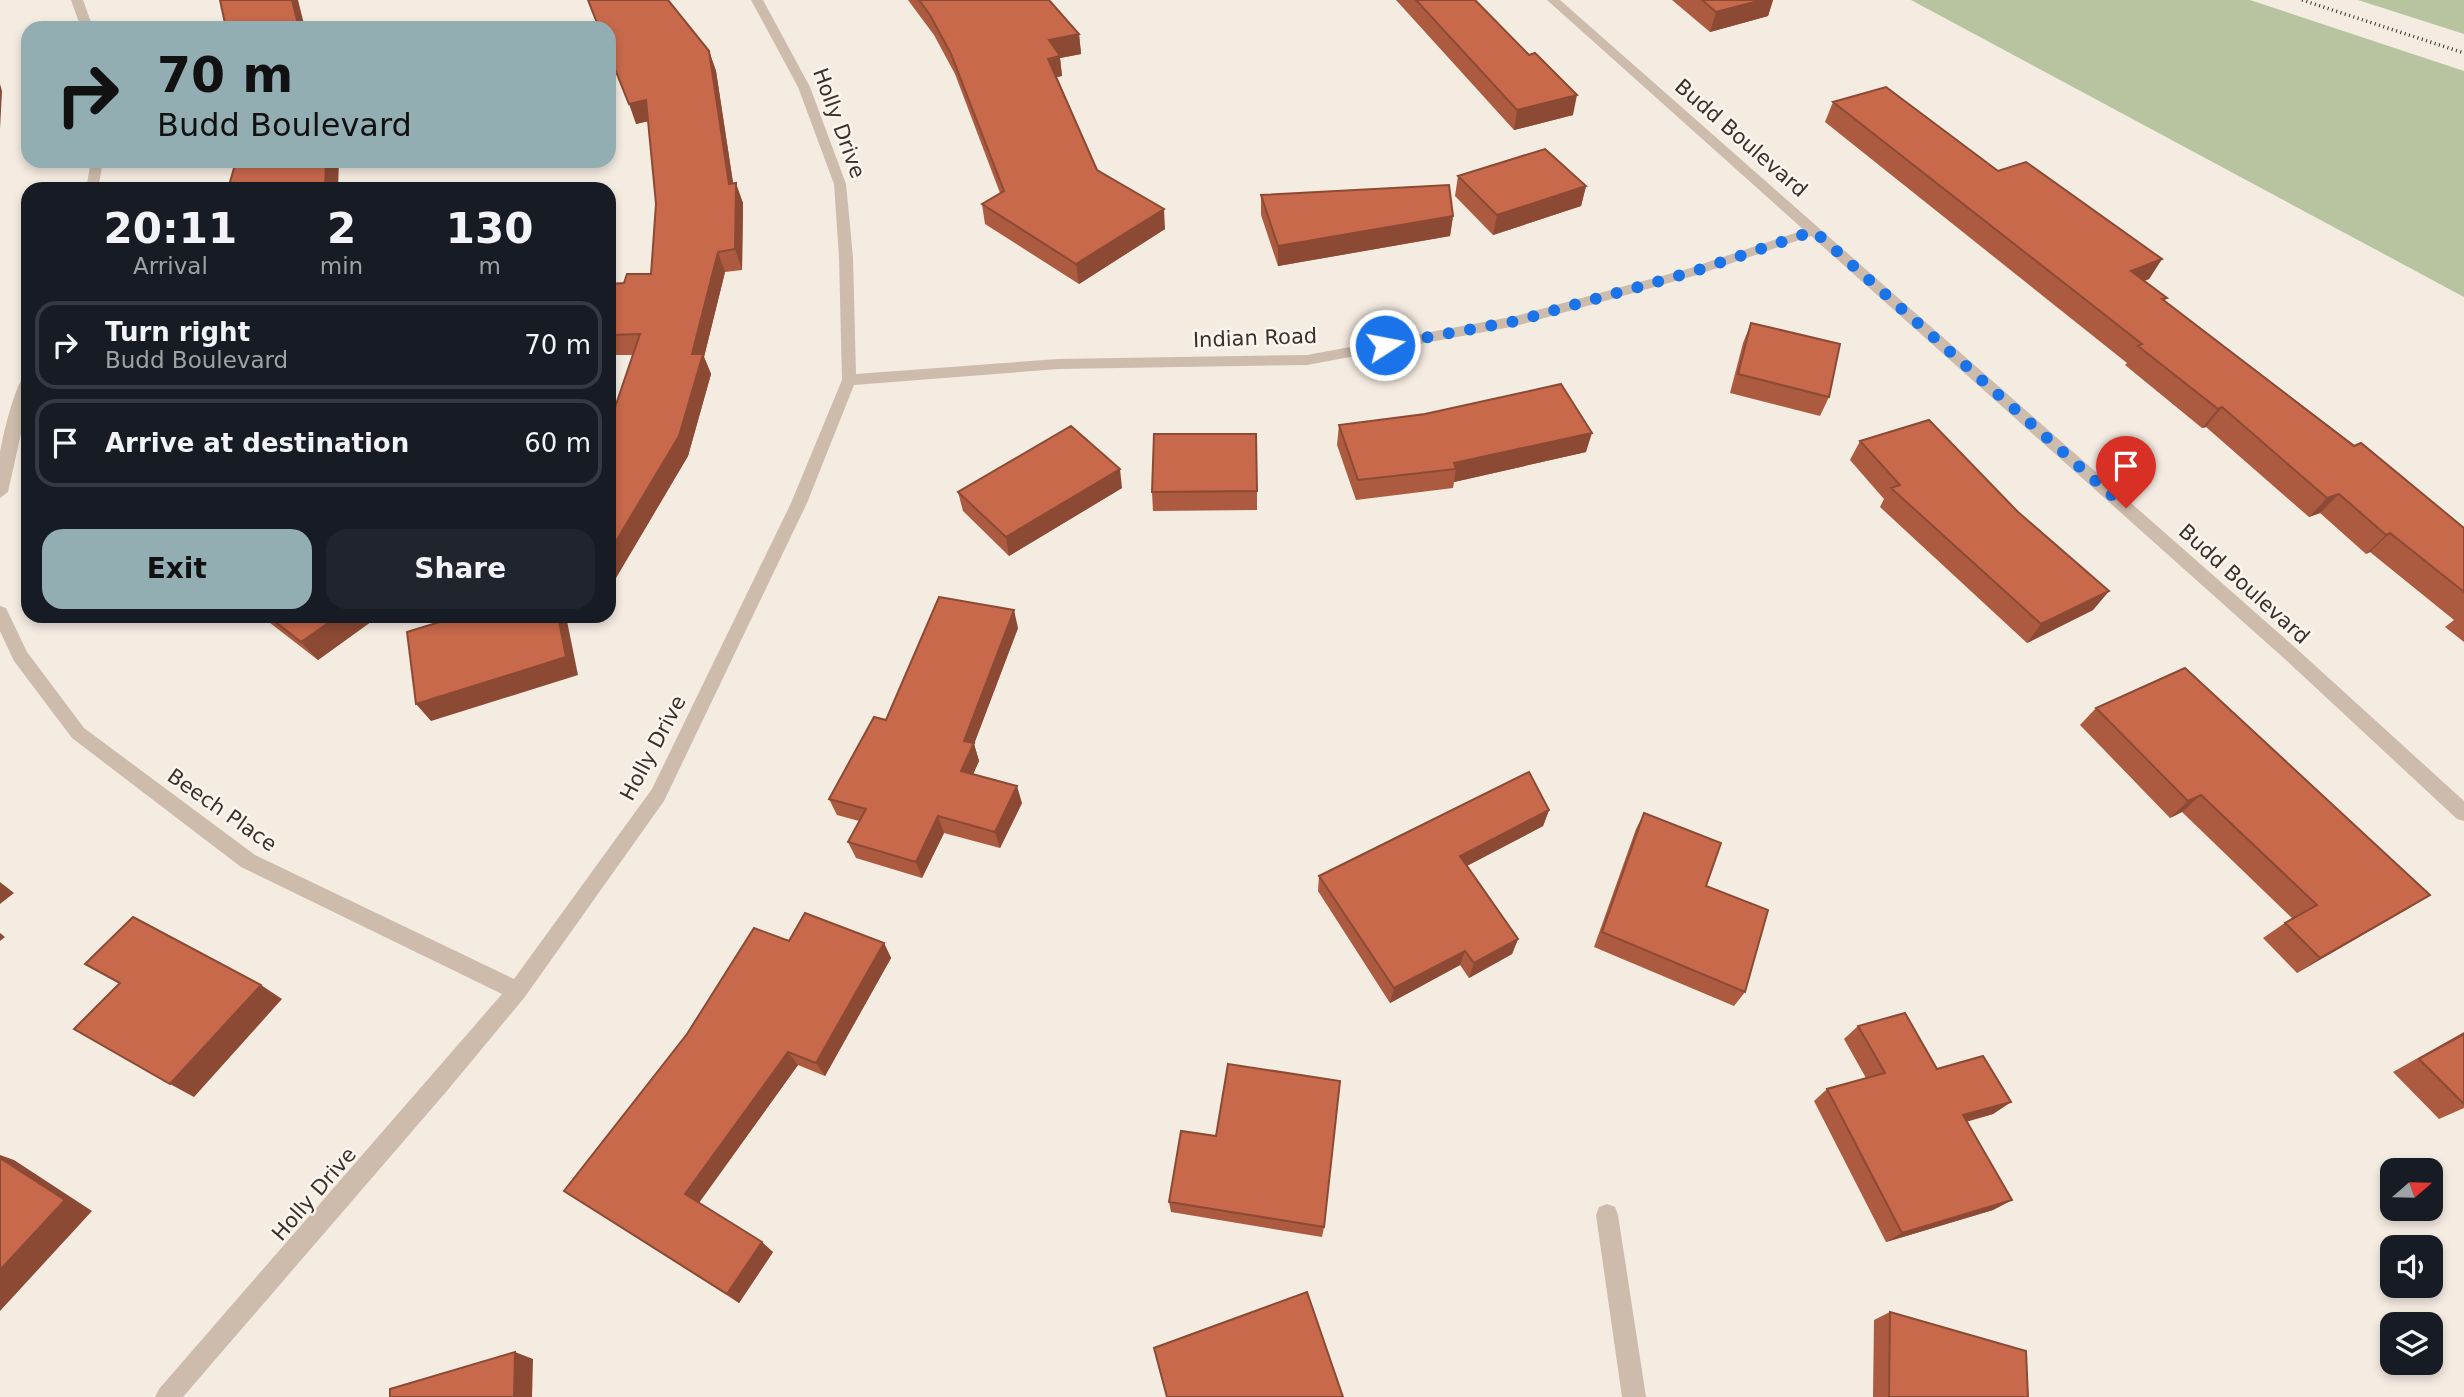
<!DOCTYPE html>
<html lang="en">
<head>
<meta charset="utf-8">
<style>
  body { margin:0; font-family:"DejaVu Sans",sans-serif; background:#20242c; color:#f1f3f6; height:100vh; display:flex; flex-direction:column; font-size:26px; white-space:nowrap }
  * { box-sizing:border-box; margin:0 }
  p { font-size:23px; color:#9ea1a6 }
  .icon { flex:none; width:38px; height:38px; fill:none; stroke:currentColor; stroke-width:2; stroke-linecap:round; stroke-linejoin:round }
  .map { position:relative; flex:1; overflow:hidden }
  .sheet { position:absolute; left:21px; top:182px; width:595px; height:441px; display:flex; flex-direction:column; background:#171b24; border-radius:21px; box-shadow:0 4px 10px #0003 }
  .sheet>* { flex:none }
  .hud { position:absolute; left:21px; top:21px; width:595px; height:147px; border-radius:21px; box-shadow:0 4px 10px #0003; background:#92aeb2; color:#111; overflow:hidden }
  .needle { width:46px; rotate:70deg }
  .fabs { position:absolute; left:2380px; top:1158px; display:grid; gap:14px }
  .fabs a { display:grid; place-items:center; width:63px; height:63px; border-radius:14px; background:#171b24; box-shadow:0 4px 10px #0003; font-size:35px }
  .pin { position:absolute; display:grid; place-items:center; width:60px; height:60px; color:#fff; margin:-72px -30px; border-radius:50% 50% 50% 0; rotate:-45deg; box-shadow:0 0 7px #0007 }
  .pin .icon { rotate:45deg }
  .me { position:absolute; width:77px; margin:-38px; rotate:79deg; stroke-linejoin:round; filter:drop-shadow(0 0 5px #0008) }
  .turn { display:flex; align-items:center; gap:24px; height:147px; padding:0 21px; font-size:32px }
  .turn .icon { width:91px; height:91px; stroke-width:2.5 }
  .turn b { display:block; font-size:49px; line-height:60px }
  .eta { display:flex; justify-content:space-evenly; align-items:center; height:119px; text-align:center }
  .eta b { font-size:42px; font-weight:600; line-height:49px }
  .primary-button { display:flex; gap:14px; margin-top:auto; padding:14px 21px }
  .primary-button a { flex:1; height:80px; border-radius:21px; background:#92aeb2; color:#111; font-size:28px; font-weight:600; line-height:80px; text-align:center }
  .primary-button a+a { background:#20242c; color:#f1f3f6 }
  ul { padding:0; list-style:none }
  li { display:flex; align-items:center; gap:21px; height:88px; margin:0 14px 10px; padding:0 7px; border:4px solid #363941; border-radius:21px }
  li div { flex:1 }
  li b { display:block; font-size:26px }
  li em { font-style:normal }
  .map>svg:first-child { display:block }
  .green { fill:#b8c4a0 }
  .lines { fill:none; stroke-linecap:round; stroke-linejoin:round }
  .minor { fill:#cdbbac; fill-rule:evenodd }
  .rail { stroke:#3b302b; stroke-width:3.5; stroke-dasharray:1 3.5; stroke-linecap:butt }
  .wall { fill:#ac5a40 }
  .shaded-wall { fill:#8c4a34 }
  .building { fill:#c8694b; stroke:#8c4a34; stroke-width:2 }
  .route { stroke:#1a73e8; stroke-width:12; stroke-dasharray:0 21.6 }
  .labels { text-anchor:middle; dominant-baseline:central; stroke-width:5; stroke-linejoin:round; paint-order:stroke }
  .street-label { font-size:21px; fill:#3b302b; stroke:#fbf5ee }
</style>
</head>
<body>
<div class="map">
<svg width="2464" height="1397" viewBox="0 0 2464 1397">
  <rect width="100%" height="100%" fill="#f4ebe1"/>
  <path class="green" d="M 1911,0 L 2250,0 L 2464,71 L 2464,297 Z
    M 2358,0 L 2464,0 L 2464,34 Z"/>
  <g class="lines">
    <path class="minor" d="M 71,0 L 83,0 L 93,28 L 81,28 Z
      M 751,0 L 763,0 L 810,87 L 846,184 L 853,257 L 856,374 L 1058,359 L 1307,355 L 1516,316 L 1687,269 L 1804,230 L 1547,0 L 1560,0 L 2299,651 L 2464,801 L 2464,821 L 2457,819 L 2287,661 L 1811,236 L 1697,275 L 1516,326 L 1307,365 L 1058,369 L 854,385 L 807,503 L 664,801 L 524,998 L 446,1092 L 183,1397 L 155,1397 L 159,1389 L 502,994 L 241,867 L 72,738 L 14,661 L 0,631 L 0,606 L 6,608 L 27,652 L 84,728 L 255,855 L 514,979 L 652,789 L 791,503 L 842,380 L 839,257 L 834,184 L 798,87 Z
      M 91,161 L 103,161 L 98,189 L 86,189 Z
      M 28,373 L 28,402 L 8,492 L 0,498 C 0,483 0,468 0,454 C 2,439 16,377 28,373 Z
      M 1607,1204 L 1615,1207 L 1618,1215 L 1646,1397 L 1622,1397 L 1596,1215 L 1599,1207 Z"/>
    <path class="rail" d="M 2302,0 L 2464,53"/>
  </g>
  <path class="wall" d="M 908,0 L 1049,0 L 1079,34 L 1081,54 L 1060,58 L 1062,76 L 1057,77 L 1097,170 L 1165,229 L 1079,284 L 985,224 L 982,204 L 1000,193 L 955,74 L 934,35 Z
    M 1396,0 L 1475,0 L 1529,55 L 1573,115 L 1514,130 Z
    M 1672,0 L 1773,0 L 1768,16 L 1710,32 Z
    M 709,51 L 716,71 L 733,183 L 743,203 L 742,270 L 725,272 L 704,357 L 711,374 L 688,456 L 610,588 L 609,588 L 609,425 L 633,355 L 609,355 L 609,284 L 624,283 L 651,274 L 656,204 L 648,121 L 636,124 Z
    M 1833,102 L 1998,171 L 2162,259 L 2149,279 L 2144,281 L 2167,298 L 2164,301 L 2464,528 L 2464,642 L 2445,627 L 2454,620 L 2370,552 L 2366,554 L 2320,513 L 2309,517 L 2206,427 L 2202,428 L 2125,365 L 2127,363 L 1825,122 Z
    M 1458,176 L 1586,186 L 1581,206 L 1493,235 L 1455,196 Z
    M 1261,195 L 1453,216 L 1450,236 L 1278,266 L 1261,215 Z
    M 1751,323 L 1829,397 L 1820,416 L 1730,393 L 1743,343 Z
    M 1339,425 L 1586,452 L 1454,482 L 1453,488 L 1356,500 L 1337,445 Z
    M 1860,441 L 2018,512 L 2109,591 L 2093,610 L 2027,643 L 1880,507 L 1884,499 L 1850,460 Z
    M 1122,488 L 1009,556 L 963,511 L 958,492 Z
    M 1257,491 L 1257,510 L 1153,511 L 1152,492 Z
    M 261,616 L 379,616 L 318,660 Z
    M 1018,628 L 974,744 L 979,761 L 973,774 L 1022,803 L 1000,848 L 944,833 L 922,878 L 856,858 L 848,842 L 859,821 L 837,815 L 829,799 L 886,720 Z
    M 2096,708 L 2430,895 L 2297,973 L 2263,938 L 2292,918 L 2182,812 L 2170,818 L 2080,725 Z
    M 1549,810 L 1543,826 L 1467,866 L 1518,939 L 1512,954 L 1469,978 L 1460,965 L 1390,1003 L 1318,891 L 1319,876 Z
    M 1644,813 L 1745,992 L 1734,1006 L 1594,947 L 1636,829 Z
    M 789,941 L 884,943 L 891,958 L 825,1076 L 798,1065 L 699,1203 L 773,1252 L 739,1303 L 564,1191 Z
    M 1858,1026 L 1937,1069 L 2011,1102 L 1993,1114 L 1966,1122 L 2012,1200 L 1993,1210 L 1886,1242 L 1814,1101 L 1827,1089 L 1866,1078 L 1844,1039 Z
    M 2464,1032 L 2464,1108 L 2439,1119 L 2393,1072 Z
    M 1169,1202 L 1324,1227 L 1322,1237 L 1171,1212 Z
    M 1890,1312 L 2028,1397 L 1873,1397 L 1874,1320 Z"/>
  <path class="shaded-wall" d="M 292,0 L 298,0 L 305,28 L 299,28 Z
    M 1762,0 L 1773,0 L 1768,16 L 1710,32 L 1716,12 Z
    M 1079,34 L 1081,54 L 1060,58 L 1062,76 L 1051,78 L 1048,59 L 1049,40 Z
    M 709,51 L 716,71 L 736,202 L 736,183 L 743,203 L 742,270 L 735,249 L 729,184 Z
    M 0,84 L 2,91 L 0,129 Z
    M 1577,95 L 1573,115 L 1514,130 L 1517,110 Z
    M 646,100 L 654,120 L 636,124 L 629,104 Z
    M 326,161 L 339,161 L 338,189 L 325,189 Z
    M 1586,186 L 1581,206 L 1493,235 L 1497,215 Z
    M 1164,209 L 1165,229 L 1079,284 L 1076,264 Z
    M 1453,216 L 1450,236 L 1278,266 L 1278,246 Z
    M 718,252 L 725,272 L 704,357 L 711,374 L 688,456 L 610,588 L 609,586 L 609,553 L 692,354 Z
    M 2162,259 L 2149,279 L 2117,291 L 2131,271 Z
    M 2222,407 L 2206,427 L 2202,428 L 2218,409 Z
    M 1592,433 L 1586,452 L 1454,482 L 1456,469 L 1454,463 Z
    M 1120,469 L 1122,488 L 1009,556 L 1006,537 Z
    M 2339,494 L 2320,513 L 2309,517 L 2327,498 Z
    M 2390,533 L 2370,552 L 2366,554 L 2386,535 Z
    M 2109,591 L 2093,610 L 2027,643 L 2041,624 Z
    M 1014,610 L 1018,628 L 974,744 L 979,761 L 967,788 L 961,771 L 964,741 Z
    M 338,616 L 379,616 L 318,660 L 301,642 Z
    M 558,616 L 566,616 L 578,675 L 431,721 L 416,704 Z
    M 1017,786 L 1022,803 L 1000,848 L 995,832 Z
    M 2201,795 L 2182,812 L 2170,818 L 2188,801 Z
    M 1549,810 L 1543,826 L 1455,872 L 1460,856 Z
    M 938,816 L 944,833 L 922,878 L 916,862 Z
    M 0,882 L 14,893 L 0,904 Z
    M 2430,895 L 2406,910 L 2297,973 L 2320,958 Z
    M 0,933 L 5,937 L 0,941 Z
    M 1518,939 L 1512,954 L 1469,978 L 1474,963 Z
    M 884,943 L 891,958 L 825,1076 L 816,1063 Z
    M 1465,951 L 1460,965 L 1390,1003 L 1394,988 Z
    M 261,985 L 282,999 L 194,1097 L 170,1084 Z
    M 788,1052 L 798,1065 L 697,1205 L 685,1194 Z
    M 2011,1102 L 1993,1114 L 1946,1127 L 1963,1115 Z
    M 0,1155 L 14,1160 L 92,1211 L 0,1311 Z
    M 2012,1200 L 1993,1210 L 1886,1242 L 1902,1233 Z
    M 762,1242 L 773,1252 L 739,1303 L 727,1294 Z
    M 515,1352 L 533,1359 L 532,1397 L 514,1397 Z"/>
  <path class="building" d="M 220,0 L 292,0 L 299,28 L 226,28 Z
    M 588,0 L 668,0 L 709,51 L 729,184 L 736,183 L 735,249 L 718,252 L 692,354 L 703,354 L 679,436 L 609,553 L 609,425 L 640,334 L 609,335 L 609,284 L 624,283 L 627,274 L 651,274 L 656,204 L 646,100 L 629,104 L 609,54 L 609,28 L 599,28 Z
    M 919,0 L 1049,0 L 1079,34 L 1049,40 L 1060,56 L 1048,59 L 1097,170 L 1164,209 L 1076,264 L 982,204 L 1004,191 L 951,54 L 930,15 Z
    M 1416,0 L 1475,0 L 1529,55 L 1535,53 L 1577,95 L 1517,110 Z
    M 1702,0 L 1762,0 L 1716,12 Z
    M 1886,87 L 1998,171 L 2026,162 L 2162,259 L 2131,271 L 2167,298 L 2162,299 L 2354,446 L 2361,443 L 2464,528 L 2464,592 L 2390,533 L 2386,535 L 2339,494 L 2327,498 L 2222,407 L 2218,409 L 2138,346 L 2142,344 L 1833,102 Z
    M 1545,149 L 1586,186 L 1497,215 L 1458,176 Z
    M 236,161 L 326,161 L 325,189 L 228,189 Z
    M 1449,185 L 1453,216 L 1278,246 L 1261,195 Z
    M 1751,323 L 1840,344 L 1829,397 L 1738,374 Z
    M 1561,384 L 1592,433 L 1454,463 L 1456,469 L 1358,480 L 1339,425 L 1425,414 Z
    M 1929,420 L 2018,512 L 2109,591 L 2041,624 L 1891,488 L 1900,485 L 1860,441 Z
    M 1071,426 L 1120,469 L 1006,537 L 958,492 Z
    M 1154,434 L 1256,434 L 1257,491 L 1152,492 Z
    M 939,597 L 1014,610 L 964,741 L 974,743 L 961,771 L 1017,786 L 995,832 L 938,816 L 916,862 L 848,842 L 866,809 L 829,799 L 874,717 L 886,720 Z
    M 268,616 L 338,616 L 301,642 Z
    M 459,616 L 558,616 L 566,657 L 416,704 L 407,632 Z
    M 2185,668 L 2430,895 L 2320,958 L 2285,923 L 2317,905 L 2201,795 L 2188,801 L 2096,708 Z
    M 1529,772 L 1549,810 L 1460,856 L 1518,939 L 1474,963 L 1465,951 L 1394,988 L 1319,876 Z
    M 1644,813 L 1721,843 L 1706,886 L 1768,910 L 1745,992 L 1602,932 Z
    M 805,913 L 884,943 L 816,1063 L 788,1052 L 685,1194 L 762,1242 L 727,1294 L 564,1191 L 687,1034 L 754,928 L 789,941 Z
    M 133,917 L 261,985 L 170,1084 L 74,1029 L 120,983 L 85,964 Z
    M 1905,1013 L 1937,1069 L 1983,1056 L 2011,1102 L 1963,1115 L 2012,1200 L 1902,1233 L 1827,1089 L 1885,1073 L 1858,1026 Z
    M 2464,1034 L 2464,1104 L 2419,1059 Z
    M 1228,1064 L 1340,1081 L 1324,1227 L 1169,1202 L 1181,1131 L 1216,1136 Z
    M 0,1158 L 65,1200 L 0,1270 Z
    M 1307,1292 L 1343,1397 L 1167,1397 L 1154,1348 Z
    M 1890,1312 L 2026,1351 L 2028,1397 L 1889,1397 Z
    M 515,1352 L 514,1397 L 390,1397 L 390,1389 Z"/>
  <g class="lines">
    <path class="route" d="M 1385,345 L 1516,321 L 1692,272 L 1814,231 L 2126,508"/>
  </g>
  <g class="labels">
    <g class="street-label">
      <text transform="translate(839 123) rotate(70)">Holly Drive</text>
      <text transform="translate(1741 138) rotate(41)">Budd Boulevard</text>
      <text transform="translate(1255 338) rotate(-2)">Indian Road</text>
      <text transform="translate(2244 584) rotate(42)">Budd Boulevard</text>
      <text transform="translate(653 748) rotate(-62)">Holly Drive</text>
      <text transform="translate(222 810) rotate(35)">Beech Place</text>
      <text transform="translate(314 1194) rotate(-49)">Holly Drive</text>
    </g>
  </g>
</svg>
<div class="fabs">
<a><svg class="needle" viewBox="-14 -14 28 28"><path d="M0-13l5 13h-10z" fill="#e53935"/><path d="M0 13l5-13h-10z" fill="#9ea1a6"/></svg></a>
<a><svg class="icon" aria-label="sound" viewBox="0 0 24 24"><path d="M4 9h4l5-4v14l-5-4H4zM17 9q2 3 0 6"/></svg></a>
<a><svg class="icon" aria-label="layers" viewBox="0 0 24 24"><path d="M12 4l9 5-9 5-9-5zM3 14l9 5 9-5"/></svg></a>
</div>
<div class="pin" style="left:2126px;top:508px;background:#d93025"><svg class="icon" aria-label="arrive" viewBox="0 0 24 24"><path d="M6 21V4h12l-3 4 3 4H6"/></svg></div>
<svg class="me" style="left:1385px;top:345px" viewBox="-20 -20 40 40"><circle r="17" fill="#1a73e8" stroke="#fff" stroke-width="3"/><path d="M0-11L8 9 0 5-8 9z" fill="#fff"/></svg>
<div class="hud">
<div class="turn"><svg class="icon" aria-label="right" viewBox="0 0 24 24"><path d="M7 20v-9h11M14 6l5 5-5 5"/></svg><div><b>70 m</b>Budd Boulevard</div></div>
</div>
<section class="sheet">
<div class="eta">
<div><b>20:11</b><p>Arrival</p></div>
<div><b>2</b><p>min</p></div>
<div><b>130</b><p>m</p></div>
</div>
<ul>
<li><svg class="icon" aria-label="right" viewBox="0 0 24 24"><path d="M7 20v-9h11M14 6l5 5-5 5"/></svg><div><b>Turn right</b><p>Budd Boulevard</p></div><em>70 m</em></li>
<li><svg class="icon" aria-label="arrive" viewBox="0 0 24 24"><path d="M6 21V4h12l-3 4 3 4H6"/></svg><div><b>Arrive at destination</b></div><em>60 m</em></li>
</ul>
<div class="primary-button"><a>Exit</a><a>Share</a></div>
</section>
</div>
</body>
</html>
